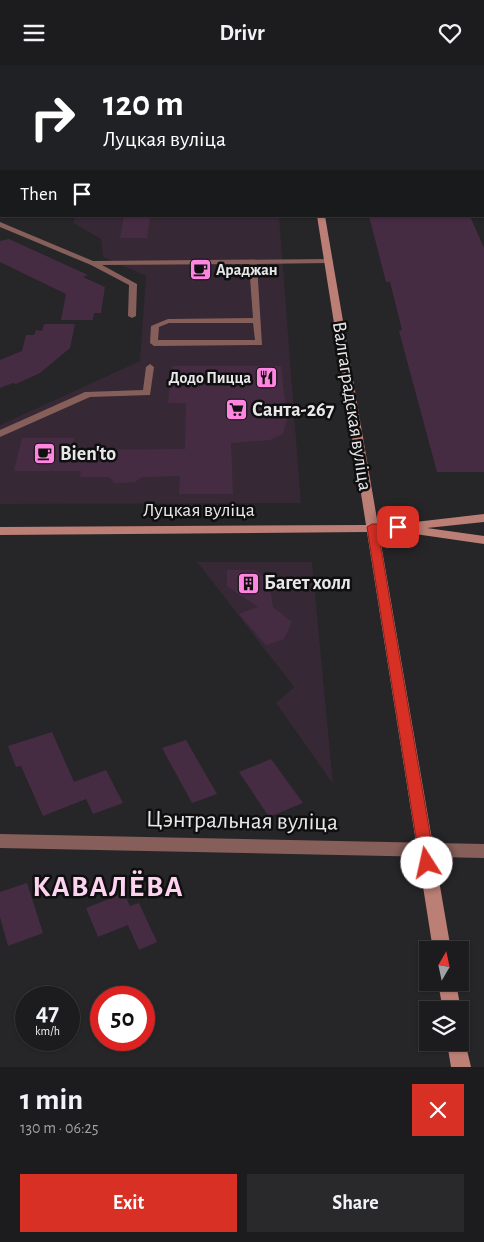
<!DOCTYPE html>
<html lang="en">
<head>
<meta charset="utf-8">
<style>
  body { margin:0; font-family:"Alegreya Sans",sans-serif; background:#29292b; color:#f1f3f6; height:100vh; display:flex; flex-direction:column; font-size:19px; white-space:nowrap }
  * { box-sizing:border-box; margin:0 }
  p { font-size:16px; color:#a0a1a4 }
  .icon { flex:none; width:28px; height:28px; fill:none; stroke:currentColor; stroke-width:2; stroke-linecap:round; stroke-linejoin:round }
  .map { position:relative; height:1002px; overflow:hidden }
  .details { display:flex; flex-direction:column; background:#1c1c1e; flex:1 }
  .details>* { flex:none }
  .hud { position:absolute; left:0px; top:0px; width:485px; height:152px; box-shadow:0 1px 4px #0004,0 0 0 1px #3a3a3c; background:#202124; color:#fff; overflow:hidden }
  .needle { width:32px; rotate:9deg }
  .fabs { position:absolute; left:419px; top:876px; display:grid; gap:10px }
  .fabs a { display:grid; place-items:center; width:50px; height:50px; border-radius:0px; background:#1c1c1e; box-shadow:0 1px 4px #0004,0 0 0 1px #3a3a3c; font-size:25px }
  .speed { position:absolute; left:15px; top:921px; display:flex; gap:10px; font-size:25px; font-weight:700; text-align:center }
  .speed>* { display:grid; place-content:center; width:65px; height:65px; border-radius:50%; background:#1c1c1e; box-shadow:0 1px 4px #0004,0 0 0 1px #3a3a3c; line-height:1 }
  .speed small { font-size:12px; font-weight:400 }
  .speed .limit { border:8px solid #d22; background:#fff; color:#111 }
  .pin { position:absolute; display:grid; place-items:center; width:42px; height:42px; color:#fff; margin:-21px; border-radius:10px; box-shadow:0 2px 8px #0006 }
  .me { position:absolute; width:55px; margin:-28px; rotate:350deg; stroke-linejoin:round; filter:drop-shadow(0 0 4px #0008) }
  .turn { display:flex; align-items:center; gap:18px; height:105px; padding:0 20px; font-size:22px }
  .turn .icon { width:65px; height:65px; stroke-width:2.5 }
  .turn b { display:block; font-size:35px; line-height:42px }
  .then { display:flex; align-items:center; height:48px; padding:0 20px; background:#0003; gap:10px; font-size:19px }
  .round { display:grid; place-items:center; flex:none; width:52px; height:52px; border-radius:0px; background:#29292b }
  .overview { display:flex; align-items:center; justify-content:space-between; height:85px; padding:0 20px }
  h1 { font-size:30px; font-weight:700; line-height:38px }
  .button { display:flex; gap:10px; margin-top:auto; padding:10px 20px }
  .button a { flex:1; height:58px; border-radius:0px; background:#d93025; color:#fff; font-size:20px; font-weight:700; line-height:58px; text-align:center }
  .button a+a { background:#29292b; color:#f1f3f6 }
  header { display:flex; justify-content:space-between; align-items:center; height:65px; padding:0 20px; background:#1c1c1e; font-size:22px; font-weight:700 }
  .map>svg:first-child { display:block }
  .commercial { fill:#362834 }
  .building { fill:#462c43 }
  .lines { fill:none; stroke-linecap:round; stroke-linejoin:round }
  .lane { fill:#865f5a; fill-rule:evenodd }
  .street { fill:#865f5a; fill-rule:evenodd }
  .secondary { fill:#bc7f76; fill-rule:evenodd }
  .route { fill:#d93025; stroke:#8d1f18 }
  .labels { text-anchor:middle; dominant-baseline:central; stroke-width:5; stroke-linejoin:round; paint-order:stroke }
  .far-poi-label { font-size:16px; font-weight:bold; fill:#e8e8ea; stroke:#0f0f10; text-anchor:start }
  .street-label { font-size:20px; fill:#e8e8ea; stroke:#0f0f10 }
  .poi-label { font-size:20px; font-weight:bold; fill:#e8e8ea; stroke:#0f0f10; text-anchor:start }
  .near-street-label { font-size:24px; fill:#e8e8ea; stroke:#0f0f10 }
  .near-district-label { font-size:30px; font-weight:bold; letter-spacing:1px; fill:#fdd3f0; stroke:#0f0f10 }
</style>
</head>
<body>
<header><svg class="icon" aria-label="menu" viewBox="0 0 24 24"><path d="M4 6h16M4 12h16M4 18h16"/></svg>Drivr<svg class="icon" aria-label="heart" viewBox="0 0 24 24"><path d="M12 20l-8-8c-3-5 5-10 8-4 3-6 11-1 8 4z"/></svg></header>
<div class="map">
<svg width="484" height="1002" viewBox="0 0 484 1002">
  <rect width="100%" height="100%" fill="#262528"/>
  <path class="commercial" d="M 75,151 L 279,151 L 301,438 L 0,439 L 0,360 L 140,296 L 146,211 L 103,192 L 101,174 L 73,158 Z
    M 197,497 L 312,497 L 333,719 L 276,638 L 294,622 Z"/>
  <path class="building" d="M 124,151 L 150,151 L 147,173 L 120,173 Z
    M 369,151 L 470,151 L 484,183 L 484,407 L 437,407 L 399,266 L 402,265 L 390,217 L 386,217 Z
    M 9,174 L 88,210 L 83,212 L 105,222 L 101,248 L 94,248 L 93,255 L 61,255 L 66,229 L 0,197 L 0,176 Z
    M 44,259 L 75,259 L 70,283 L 40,308 L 16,319 L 13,318 L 0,323 L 0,295 L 22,286 L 26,270 L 34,270 L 36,265 L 42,266 Z
    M 172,301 L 281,301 L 287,355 L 283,369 L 270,375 L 231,378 L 233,429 L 179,429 L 180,411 L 142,412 L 135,417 L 115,418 L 109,412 L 80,412 L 81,406 L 14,406 L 22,373 L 74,373 L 72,385 L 185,384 L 186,338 L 168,338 Z
    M 227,505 L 255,505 L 269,516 L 273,542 L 292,557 L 284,574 L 266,580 L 239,549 L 258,542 L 227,521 Z
    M 52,667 L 74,717 L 106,705 L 123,738 L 93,749 L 86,734 L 43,751 L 21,701 L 16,702 L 8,681 Z
    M 186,675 L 217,729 L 192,738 L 162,683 Z
    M 271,694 L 303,738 L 269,752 L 239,707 Z
    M 27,818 L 43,868 L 8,881 L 0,852 L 0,827 Z
    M 124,828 L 130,841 L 139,838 L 157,877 L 139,885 L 128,860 L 98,872 L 86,843 Z"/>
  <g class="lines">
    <path class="lane" d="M 0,0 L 4,0 L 0,4 Z
      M 86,0 L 97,0 L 98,1 L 88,1 Z
      M 0,118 L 1,118 L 1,122 L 0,122 Z
      M 0,157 L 93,196 L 329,194 L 333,196 L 329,198 L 257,199 L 262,280 L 154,281 L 150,278 L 151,261 L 168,254 L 253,253 L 249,199 L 102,200 L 137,219 L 136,251 L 132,253 L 128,251 L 129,220 L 91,200 L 0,162 ZM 169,258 L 253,258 L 255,275 L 158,275 L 159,262 Z
      M 150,299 L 154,302 L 150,330 L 90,332 L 0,372 L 0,365 L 85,327 L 143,325 L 146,302 Z"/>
    <path class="street" d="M 0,769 L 484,779 L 484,793 L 0,783 Z"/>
    <path class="secondary" d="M 292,0 L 298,0 L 298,1 L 292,1 Z
      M 317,151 L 325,151 L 378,460 L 398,459 L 484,449 L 484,457 L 427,463 L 484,471 L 484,479 L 415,469 L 409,465 L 379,467 L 451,885 L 433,885 L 367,467 L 0,470 L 0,462 L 366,460 Z
      M 438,918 L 456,918 L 461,945 L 460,948 L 460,945 L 443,945 Z
      M 460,970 L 464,972 L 471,1002 L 451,1002 L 447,978 L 460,978 Z"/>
  </g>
  <path class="route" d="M 372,459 L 398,459 L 403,462 L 398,466 L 378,466 L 435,798 L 433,803 L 427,805 L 422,803 L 420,798 L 367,462 Z"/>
  <defs>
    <symbol id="cafe-square" viewBox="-11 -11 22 22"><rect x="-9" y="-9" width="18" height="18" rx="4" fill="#fe85e0" stroke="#0f0f10"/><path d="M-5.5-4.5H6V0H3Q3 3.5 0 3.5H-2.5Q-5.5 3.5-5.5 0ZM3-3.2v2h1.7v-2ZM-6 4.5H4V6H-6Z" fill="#111"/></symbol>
    <symbol id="restaurant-square" viewBox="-11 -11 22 22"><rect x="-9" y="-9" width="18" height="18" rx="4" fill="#fe85e0" stroke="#0f0f10"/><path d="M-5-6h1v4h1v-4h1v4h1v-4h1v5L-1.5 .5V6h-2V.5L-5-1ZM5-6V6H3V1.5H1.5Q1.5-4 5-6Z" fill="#111"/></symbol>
    <symbol id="supermarket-square" viewBox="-11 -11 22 22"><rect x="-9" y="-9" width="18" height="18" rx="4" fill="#fe85e0" stroke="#0f0f10"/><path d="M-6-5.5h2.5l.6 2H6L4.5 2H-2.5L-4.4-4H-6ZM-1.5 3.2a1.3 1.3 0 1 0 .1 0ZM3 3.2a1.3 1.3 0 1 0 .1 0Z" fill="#111"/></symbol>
    <symbol id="building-square" viewBox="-11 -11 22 22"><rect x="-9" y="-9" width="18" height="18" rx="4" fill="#fe85e0" stroke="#0f0f10"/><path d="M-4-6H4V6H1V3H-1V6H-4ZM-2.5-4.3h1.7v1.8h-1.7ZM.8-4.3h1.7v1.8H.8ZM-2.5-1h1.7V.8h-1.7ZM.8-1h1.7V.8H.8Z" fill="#111"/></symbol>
  </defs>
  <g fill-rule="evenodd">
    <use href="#cafe-square" x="188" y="192" width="25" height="25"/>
    <use href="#restaurant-square" x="254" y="300" width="25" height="25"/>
    <use href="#supermarket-square" x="224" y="332" width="25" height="25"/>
    <use href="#cafe-square" x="32" y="376" width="25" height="25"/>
    <use href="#building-square" x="236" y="506" width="25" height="25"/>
  </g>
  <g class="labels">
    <g class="far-poi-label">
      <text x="216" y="205">Араджан</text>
      <text x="251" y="313" text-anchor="end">Додо Пицца</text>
    </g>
    <g class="street-label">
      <text transform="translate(352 341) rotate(81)">Валгаградская вуліца</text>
      <text x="199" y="445">Луцкая вуліца</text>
    </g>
    <g class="poi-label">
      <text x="252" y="345">Санта-267</text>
      <text x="60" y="389">Bien'to</text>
      <text x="264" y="518">Багет холл</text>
    </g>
    <g class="near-street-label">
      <text transform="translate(242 756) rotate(1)">Цэнтральная вуліца</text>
    </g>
    <g class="near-district-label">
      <text x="108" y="822">КАВАЛЁВА</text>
    </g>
  </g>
</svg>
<div class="fabs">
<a><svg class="needle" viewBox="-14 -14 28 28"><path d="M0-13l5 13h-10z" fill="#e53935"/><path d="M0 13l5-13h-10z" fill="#a0a1a4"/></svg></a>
<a><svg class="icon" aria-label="layers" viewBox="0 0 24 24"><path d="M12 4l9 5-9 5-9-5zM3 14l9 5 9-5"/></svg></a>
</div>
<div class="speed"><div>47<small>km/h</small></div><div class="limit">50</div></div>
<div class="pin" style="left:398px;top:462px;background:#d93025"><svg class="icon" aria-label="arrive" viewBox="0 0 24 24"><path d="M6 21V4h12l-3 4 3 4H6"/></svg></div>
<svg class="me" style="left:427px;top:798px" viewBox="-20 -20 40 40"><circle r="19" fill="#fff"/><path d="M0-13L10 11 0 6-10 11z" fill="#d93025"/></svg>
<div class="hud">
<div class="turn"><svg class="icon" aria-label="right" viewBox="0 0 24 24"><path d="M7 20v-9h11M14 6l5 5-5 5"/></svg><div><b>120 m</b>Луцкая вуліца</div></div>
<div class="then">Then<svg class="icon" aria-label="arrive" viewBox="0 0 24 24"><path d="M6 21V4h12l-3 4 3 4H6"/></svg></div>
</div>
</div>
<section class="details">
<div class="overview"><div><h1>1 min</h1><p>130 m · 06:25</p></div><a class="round" style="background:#d93025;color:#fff"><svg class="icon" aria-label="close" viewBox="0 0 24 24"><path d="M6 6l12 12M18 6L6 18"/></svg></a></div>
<div class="button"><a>Exit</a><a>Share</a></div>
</section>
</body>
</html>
